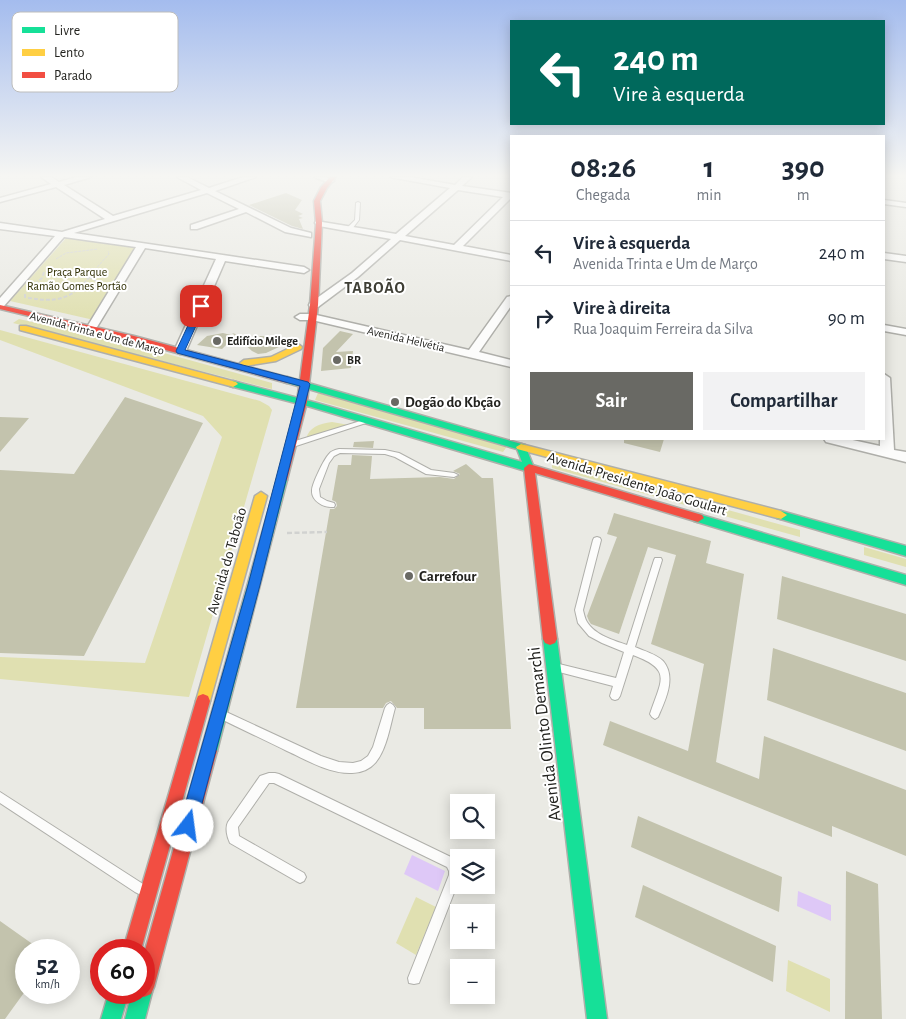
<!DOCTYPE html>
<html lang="pt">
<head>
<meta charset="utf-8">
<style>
  body { margin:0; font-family:"Alegreya Sans",sans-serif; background:#f2f2f3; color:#1f2937; height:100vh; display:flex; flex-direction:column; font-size:19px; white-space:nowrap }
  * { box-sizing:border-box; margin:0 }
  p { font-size:16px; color:#747a83 }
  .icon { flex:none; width:28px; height:28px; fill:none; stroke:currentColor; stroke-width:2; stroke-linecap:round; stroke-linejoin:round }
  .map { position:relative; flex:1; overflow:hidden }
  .drawer { position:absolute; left:510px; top:135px; width:375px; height:305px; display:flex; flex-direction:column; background:#fff; border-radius:0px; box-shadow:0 2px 12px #0003 }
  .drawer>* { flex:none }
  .hud { position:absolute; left:510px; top:20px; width:375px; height:105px; border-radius:0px; box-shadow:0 2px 12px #0003; background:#00695c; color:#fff; overflow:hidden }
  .buttons { position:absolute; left:450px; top:794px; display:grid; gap:10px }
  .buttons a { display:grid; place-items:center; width:45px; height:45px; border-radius:0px; background:#fff; box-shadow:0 2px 12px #0003; font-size:25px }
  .speed { position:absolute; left:15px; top:939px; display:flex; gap:10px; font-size:25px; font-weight:700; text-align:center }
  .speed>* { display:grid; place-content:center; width:65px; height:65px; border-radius:50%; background:#fff; box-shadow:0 2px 12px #0003; line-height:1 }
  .speed small { font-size:12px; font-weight:400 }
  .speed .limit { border:8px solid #d22; background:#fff; color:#111 }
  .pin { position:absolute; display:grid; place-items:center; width:42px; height:42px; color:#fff; margin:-21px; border-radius:10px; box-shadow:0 2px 8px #0006 }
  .me { position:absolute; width:55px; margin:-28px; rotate:15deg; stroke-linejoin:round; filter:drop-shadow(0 0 4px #0008) }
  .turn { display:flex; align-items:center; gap:18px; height:105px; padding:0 20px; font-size:22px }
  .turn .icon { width:65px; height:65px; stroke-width:2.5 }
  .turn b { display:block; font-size:35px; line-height:42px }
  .eta { display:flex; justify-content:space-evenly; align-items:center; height:85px; text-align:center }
  .eta b { font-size:30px; font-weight:700; line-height:35px }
  .cta { display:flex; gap:10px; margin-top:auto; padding:10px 20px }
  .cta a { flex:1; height:58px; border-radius:0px; background:#696964; color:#fff; font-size:20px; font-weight:700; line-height:58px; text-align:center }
  .cta a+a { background:#f2f2f3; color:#1f2937 }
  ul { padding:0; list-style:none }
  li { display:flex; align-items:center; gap:15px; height:65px; padding:0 20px; border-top:1px solid #e0e1e3 }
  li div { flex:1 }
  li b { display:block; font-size:19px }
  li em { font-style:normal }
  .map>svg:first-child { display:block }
  .green { fill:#e0e0b1 }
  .water { fill:#dec8f7 }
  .building { fill:#c3c3ad }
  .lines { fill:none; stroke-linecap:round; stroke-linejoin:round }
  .lane-casing { stroke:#afafaa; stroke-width:2 }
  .street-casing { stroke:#afafaa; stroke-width:3 }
  .fast-casing { stroke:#afafaa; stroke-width:3 }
  .slow-casing { stroke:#afafaa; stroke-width:3 }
  .jam-casing { stroke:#afafaa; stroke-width:3 }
  .path-far2 { stroke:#d1d2d0; stroke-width:1; stroke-dasharray:3 1; stroke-linecap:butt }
  .path-far1 { stroke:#d1d2d0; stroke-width:2; stroke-dasharray:4 2; stroke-linecap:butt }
  .path { stroke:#d1d2d0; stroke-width:2.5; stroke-dasharray:5 2.5; stroke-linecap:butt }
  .lane { fill:#fcfcfb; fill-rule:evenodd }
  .street { fill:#fcfcfb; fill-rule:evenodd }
  .fast { fill:#16e098; fill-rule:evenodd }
  .slow { fill:#ffcf43; fill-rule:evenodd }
  .jam { fill:#f24e42; fill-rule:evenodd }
  .route { fill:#1a73e8; stroke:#114b97 }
  .poi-dot { fill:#696964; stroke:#fff; stroke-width:2 }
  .labels { text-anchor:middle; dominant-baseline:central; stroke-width:4; stroke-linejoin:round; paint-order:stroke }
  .far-park-label { font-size:12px; fill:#302f03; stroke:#fff }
  .far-street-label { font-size:12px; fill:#23231f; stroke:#fff }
  .far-poi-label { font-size:12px; font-weight:bold; fill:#23231f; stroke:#fff; text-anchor:start }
  .poi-label { font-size:15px; font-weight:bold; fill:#23231f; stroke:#fff; text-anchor:start }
  .street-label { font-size:15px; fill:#23231f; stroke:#fff }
  .far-district-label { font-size:16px; font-weight:bold; letter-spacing:1px; fill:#3e3e35; stroke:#fff }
  .near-street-label { font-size:18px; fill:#23231f; stroke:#fff }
  .key { fill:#fff; stroke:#bdbdbc; stroke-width:1 }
  .key-label { font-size:14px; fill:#23231f }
</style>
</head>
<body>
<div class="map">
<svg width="906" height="1019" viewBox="0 0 906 1019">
  <rect width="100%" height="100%" fill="#eaeae4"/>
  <path class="green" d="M 67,237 L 138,247 L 94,320 L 10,301 Z
    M 19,319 L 59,328 L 70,327 L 272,383 L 272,389 L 13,323 Z
    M 0,330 L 260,401 L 269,406 L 272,410 L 189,697 L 0,679 L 0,657 L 145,663 L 222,437 L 203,416 L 0,340 Z
    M 318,393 L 508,445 L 503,452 L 315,400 Z
    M 332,422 L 349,425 L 306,439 C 309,427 319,424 332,422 Z
    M 552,461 L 800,530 L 800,537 L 552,468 Z
    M 864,547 L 906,559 L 906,567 L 864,555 Z
    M 416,897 L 436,907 L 416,955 L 396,943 Z
    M 788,960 L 830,979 L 830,1012 L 786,991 Z"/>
  <path class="water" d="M 412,855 L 445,871 L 438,891 L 404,874 Z
    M 798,891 L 831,905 L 831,921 L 797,906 Z"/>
  <path class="building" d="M 286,193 L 302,200 L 295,210 L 303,214 L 298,216 L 303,218 L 299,219 L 303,229 L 292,226 L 249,205 Z
    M 340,331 L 353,334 L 336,352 L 353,351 L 351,368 L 321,371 L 323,348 Z
    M 223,333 L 235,336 L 222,349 L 197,345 L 207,336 Z
    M 232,333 L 256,340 L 260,336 L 283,337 L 279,347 L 266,353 L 258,354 L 252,351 Z
    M 125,397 L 203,423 L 84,656 L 0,653 L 0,470 L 74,474 Z
    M 0,417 L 29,418 L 0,452 Z
    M 624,439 L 664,439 L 660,452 L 624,443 Z
    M 374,441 L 373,448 L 353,447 L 354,442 Z
    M 352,455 L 372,456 L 370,479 L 440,477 L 454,479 L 460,474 L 453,471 L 466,464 L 482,478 L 493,478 L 511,729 L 424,729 L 424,708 L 397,708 L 391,701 L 386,703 L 383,708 L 296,708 L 330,509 L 334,509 L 337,506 L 336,502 L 332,500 L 338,465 L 351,465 Z
    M 614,513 L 711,541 L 706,563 L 744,574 L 716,762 L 759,779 L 764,736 L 906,790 L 906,856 L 832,826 L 832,837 L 603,745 L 610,721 L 688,751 L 704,664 L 651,644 L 676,555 L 648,547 L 619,634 L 591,624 L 589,621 L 587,616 L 617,537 L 607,534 Z
    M 782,576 L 906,614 L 906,661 L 777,619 Z
    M 773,648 L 906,693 L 906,751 L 767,700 Z
    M 638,816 L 782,877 L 779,912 L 631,847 Z
    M 846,871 L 878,884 L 882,1019 L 845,1019 Z
    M 643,885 L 776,946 L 773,982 L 635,917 Z
    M 0,921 L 41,950 L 26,950 L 26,990 L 5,1019 L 0,1019 Z"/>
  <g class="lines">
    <defs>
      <path id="lane" d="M 358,202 L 360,203 L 359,220 L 352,229 L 348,229 L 348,227 L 355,220 L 356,203 Z
        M 367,419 L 369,420 L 370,421 L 369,422 L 296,446 L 292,446 L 291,444 L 292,442 Z
        M 339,449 L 385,450 L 399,453 L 431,470 L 454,473 L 458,475 L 454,477 L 426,474 L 395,457 L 385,454 L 340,453 L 334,456 L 329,463 L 319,489 L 320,497 L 327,501 L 334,503 L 335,505 L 334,507 C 324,508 311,501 312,490 C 312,484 324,459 329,454 C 331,451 335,450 339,449 Z
        M 597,537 L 600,538 L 601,540 L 583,610 C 584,614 585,619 587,622 C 595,635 613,640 627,645 L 654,560 L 655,558 L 661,558 L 662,560 L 635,647 C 644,651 656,654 663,661 C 677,677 665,701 658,717 L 655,719 L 652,717 L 650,714 C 661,680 673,670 633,655 L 620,696 L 618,699 L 615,700 L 612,699 L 610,696 L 613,686 L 559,672 L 556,671 L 554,668 L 556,665 L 559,664 L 616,678 L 624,652 L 602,643 L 589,636 L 578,623 L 575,610 L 593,540 L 594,538 Z
        M 390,703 L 393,705 L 395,708 C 390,726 387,748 376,762 C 370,769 361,773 352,773 C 329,774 307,760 287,751 C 265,740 243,730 221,719 L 219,716 L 221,713 L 224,711 L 321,756 L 339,762 L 353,763 L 361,761 L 368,756 L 373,747 L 385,708 L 387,705 Z
        M 269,773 L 275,773 L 279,774 L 455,859 L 459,864 L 459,880 L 419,983 L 414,984 L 409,983 L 408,978 L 449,875 L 449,871 L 447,867 L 274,783 L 269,783 L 238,827 L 239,836 L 304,873 L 306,877 L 304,881 L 300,883 L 296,881 L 230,843 C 227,837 225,828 228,822 L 260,776 Z
        M 0,792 L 143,884 L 145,888 L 143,892 L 139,894 L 135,892 L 0,803 Z"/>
      <path id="street" d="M 41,177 L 51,177 L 59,182 L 77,177 L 91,177 L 64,185 L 113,216 L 201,190 L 177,177 L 187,177 L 209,188 L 243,177 L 256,177 L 215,191 L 291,228 L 311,233 L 311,237 L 285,232 L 246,212 L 197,229 L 191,229 L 191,225 L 239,209 L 207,193 L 74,233 L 304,267 L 309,270 L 304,273 L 225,261 L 186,351 L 180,354 L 174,351 L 216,259 L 145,248 L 97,327 L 92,330 L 87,327 L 136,247 L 64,237 L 4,306 L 0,307 L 0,298 L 55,236 L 0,229 L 0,223 L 62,232 L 105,219 L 56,187 L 0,202 L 0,198 L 51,184 Z
        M 314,177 L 326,177 L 334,181 L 330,183 Z
        M 390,177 L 410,177 L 455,185 L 463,177 L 472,177 L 462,186 L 511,193 L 511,198 L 463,246 L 511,255 L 511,261 L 400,240 L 358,277 L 318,307 L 310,307 L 309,305 L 310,303 L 352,273 L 391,239 L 319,226 L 315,223 L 316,221 L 396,234 L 450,188 ZM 458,190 L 503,197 L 454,245 L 405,236 Z
        M 884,200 L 906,203 L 906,207 L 884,204 Z
        M 884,253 L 906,256 L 906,262 L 884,259 Z
        M 511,296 L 511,306 L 479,352 L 511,360 L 511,367 L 312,320 L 300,320 L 295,317 L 300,314 L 312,314 L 469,350 L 507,297 Z
        M 884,325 L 906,329 L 906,335 L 884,331 Z
        M 884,374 L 890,378 L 894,450 L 906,452 L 906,462 L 826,442 L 824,439 L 848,439 L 880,446 L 880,439 L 884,439 Z"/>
      <path id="fast" d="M 287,377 L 525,445 L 534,468 L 529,472 L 311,407 L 230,386 L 228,384 L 233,381 L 317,403 L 522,462 L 517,449 L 284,382 L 284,378 Z
        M 282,476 L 287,480 L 217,751 L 214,756 L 209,759 L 204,756 L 201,751 L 277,480 Z
        M 781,511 L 906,546 L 906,556 L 777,518 L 775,515 L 777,512 Z
        M 698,514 L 906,575 L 906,585 L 694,521 L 692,518 Z
        M 550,633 L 555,635 L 557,639 L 607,1019 L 587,1019 L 543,639 L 545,635 Z
        M 144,983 L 149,985 L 152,992 L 145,1019 L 125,1019 L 132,992 L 144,992 Z
        M 109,992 L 129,992 L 121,1019 L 101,1019 Z"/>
      <path id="slow" d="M 20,326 L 26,326 L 236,382 L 238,384 L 233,387 L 230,386 L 20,330 Z
        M 298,344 L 302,347 L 301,349 L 276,361 L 244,366 L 240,363 L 244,360 L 271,357 Z
        M 521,444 L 781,511 L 787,515 L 781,519 L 517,449 L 516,447 Z
        M 261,492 L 267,496 L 210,701 L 208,706 L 203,708 L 198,706 L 196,701 L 255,496 Z"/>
      <path id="jam" d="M 330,177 L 336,177 L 327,188 L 320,201 L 322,223 L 318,305 L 307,402 L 287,480 L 282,484 L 277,480 L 297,402 L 310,305 L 316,223 L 314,201 L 321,187 Z
        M 0,305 L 134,336 L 290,378 L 292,380 L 287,383 L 129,340 L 0,309 Z
        M 529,464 L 702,515 L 704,518 L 698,522 L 535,473 L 557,639 L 555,643 L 550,645 L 545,643 L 543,639 L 524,468 Z
        M 203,694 L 208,696 L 210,701 L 141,950 L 123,950 L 196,701 L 198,696 Z
        M 209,743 L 214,746 L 217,751 L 154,987 L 151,994 L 144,997 L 137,992 L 144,992 L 144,954 L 201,751 L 204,746 Z"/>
    </defs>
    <use href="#lane" class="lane-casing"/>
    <use href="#street" class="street-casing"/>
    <use href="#fast" class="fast-casing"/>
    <use href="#slow" class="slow-casing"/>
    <use href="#jam" class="jam-casing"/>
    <path class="path-far2" d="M 56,259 L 66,253 L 98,249
      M 92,273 L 109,254 L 108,251"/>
    <path class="path-far1" d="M 89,277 L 96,281 L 96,291
      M 30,288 L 42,278 L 44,272
      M 25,294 L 25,297 C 57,304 74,299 93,272"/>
    <path class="path" d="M 287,533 L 327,532"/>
    <use href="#lane" class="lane"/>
    <use href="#street" class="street"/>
    <use href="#fast" class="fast"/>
    <use href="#slow" class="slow"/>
    <use href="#jam" class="jam"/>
  </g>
  <linearGradient id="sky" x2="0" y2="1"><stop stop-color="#a4bcee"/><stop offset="0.55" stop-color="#f6f6f3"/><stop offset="1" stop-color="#f6f6f3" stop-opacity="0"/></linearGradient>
  <rect width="906" height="320" fill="url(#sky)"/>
  <path class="route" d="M 198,304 L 205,306 L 185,350 L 308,382 L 310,384 L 260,585 L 196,826 L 194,832 L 188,835 L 182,832 L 179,826 L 248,585 L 300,386 L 177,353 L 176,351 Z"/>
  <g class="poi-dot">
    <circle cx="217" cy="341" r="5"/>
    <circle cx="337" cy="360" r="5"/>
    <circle cx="395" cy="402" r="5"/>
    <circle cx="409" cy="576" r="5"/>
  </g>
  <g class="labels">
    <g class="far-park-label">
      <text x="77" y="272">Praça Parque<tspan x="77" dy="14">Ramão Gomes Portão</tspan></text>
    </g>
    <g class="far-street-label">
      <text transform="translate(97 333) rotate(15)">Avenida Trinta e Um de Março</text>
      <text transform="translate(406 339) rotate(13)">Avenida Helvétia</text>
    </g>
    <g class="far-poi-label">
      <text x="227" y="341">Edifício Milege</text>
      <text x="347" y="360">BR</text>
    </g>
    <g class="poi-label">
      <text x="405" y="402">Dogão do Kbção</text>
      <text x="419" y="576">Carrefour</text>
    </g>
    <g class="street-label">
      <text transform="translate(637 484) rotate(17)">Avenida Presidente João Goulart</text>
      <text transform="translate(227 561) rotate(-74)">Avenida do Taboão</text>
    </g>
    <g class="far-district-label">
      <text x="375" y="288">TABOÃO</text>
    </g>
    <g class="near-street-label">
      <text transform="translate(545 734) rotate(-97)">Avenida Olinto Demarchi</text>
    </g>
  </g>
  <rect x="12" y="12" width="166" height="80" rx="8" class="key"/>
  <rect x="22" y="27" width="23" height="6" fill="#16e098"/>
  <rect x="22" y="49" width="23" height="7" fill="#ffcf43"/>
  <rect x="22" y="72" width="23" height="6" fill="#f24e42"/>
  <g class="key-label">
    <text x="54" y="35">Livre</text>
    <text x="54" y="57">Lento</text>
    <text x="54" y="80">Parado</text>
  </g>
</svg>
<div class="buttons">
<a><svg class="icon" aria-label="search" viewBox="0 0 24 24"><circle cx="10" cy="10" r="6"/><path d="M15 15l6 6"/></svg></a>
<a><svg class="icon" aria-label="layers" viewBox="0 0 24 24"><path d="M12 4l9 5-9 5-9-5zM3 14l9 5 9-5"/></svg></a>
<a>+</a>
<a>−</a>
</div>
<div class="speed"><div>52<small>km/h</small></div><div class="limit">60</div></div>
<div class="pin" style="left:201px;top:306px;background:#d93025"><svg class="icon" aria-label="arrive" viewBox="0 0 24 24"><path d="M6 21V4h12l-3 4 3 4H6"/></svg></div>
<svg class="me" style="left:188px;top:826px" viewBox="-20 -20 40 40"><circle r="19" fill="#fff"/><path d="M0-13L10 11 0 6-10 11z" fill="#1a73e8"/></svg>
<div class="hud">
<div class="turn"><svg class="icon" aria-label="left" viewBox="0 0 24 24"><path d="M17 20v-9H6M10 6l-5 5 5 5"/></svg><div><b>240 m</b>Vire à esquerda</div></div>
</div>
<section class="drawer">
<div class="eta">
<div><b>08:26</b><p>Chegada</p></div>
<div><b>1</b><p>min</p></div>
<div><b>390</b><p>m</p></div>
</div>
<ul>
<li><svg class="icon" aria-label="left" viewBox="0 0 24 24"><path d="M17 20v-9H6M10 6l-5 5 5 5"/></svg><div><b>Vire à esquerda</b><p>Avenida Trinta e Um de Março</p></div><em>240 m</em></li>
<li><svg class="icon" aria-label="right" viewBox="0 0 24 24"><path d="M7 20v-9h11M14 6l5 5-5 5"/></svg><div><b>Vire à direita</b><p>Rua Joaquim Ferreira da Silva</p></div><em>90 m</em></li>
</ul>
<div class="cta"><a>Sair</a><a>Compartilhar</a></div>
</section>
</div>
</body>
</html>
